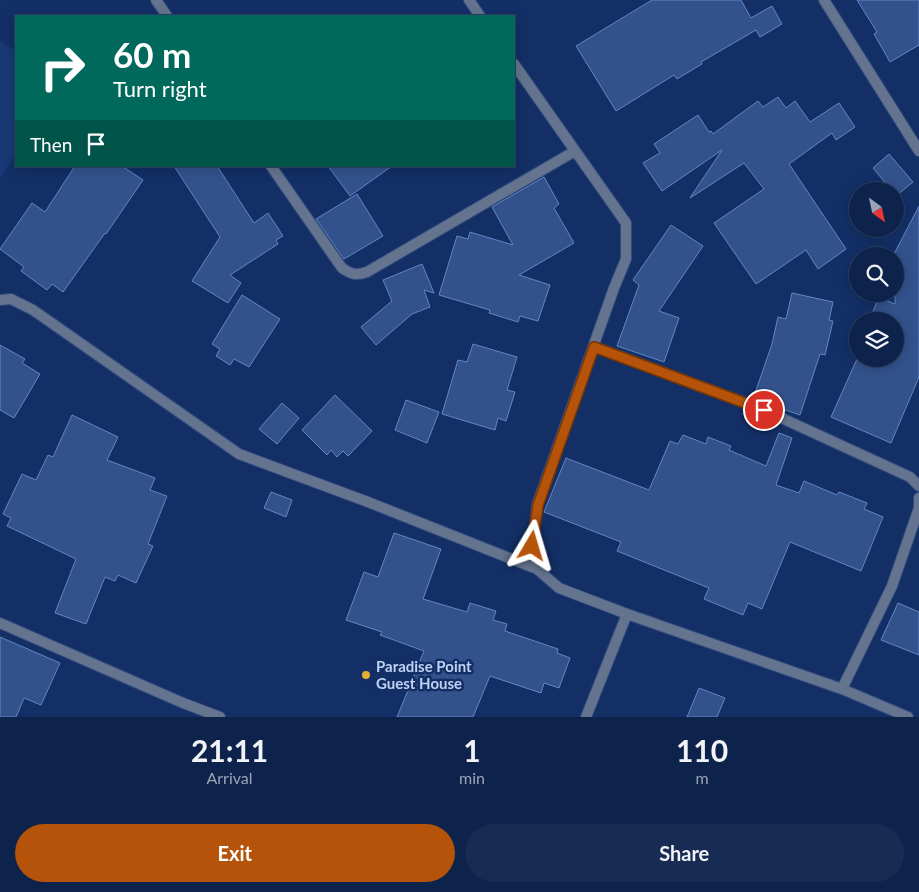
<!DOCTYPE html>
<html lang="en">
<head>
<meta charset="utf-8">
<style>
  body { margin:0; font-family:Lato,sans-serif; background:#172b53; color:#f1f3f6; height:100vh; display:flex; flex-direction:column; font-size:19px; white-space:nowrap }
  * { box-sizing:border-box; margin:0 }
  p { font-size:16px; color:#9ba4b5 }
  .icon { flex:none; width:28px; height:28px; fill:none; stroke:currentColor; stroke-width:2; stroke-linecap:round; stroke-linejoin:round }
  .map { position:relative; height:717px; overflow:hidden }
  .sheet { display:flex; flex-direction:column; background:#0e234c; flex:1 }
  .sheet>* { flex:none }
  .banner { position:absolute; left:15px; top:15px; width:500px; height:152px; border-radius:0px; box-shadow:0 2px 12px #0003,0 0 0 1px #2e4064; background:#00695c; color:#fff; overflow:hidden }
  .needle { width:32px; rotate:147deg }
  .fabs { position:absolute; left:849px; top:182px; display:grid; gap:10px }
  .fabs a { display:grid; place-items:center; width:55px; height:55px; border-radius:50%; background:#0e234c; box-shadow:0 2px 12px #0003,0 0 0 1px #2e4064; font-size:25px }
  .pin { position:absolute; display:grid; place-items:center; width:42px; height:42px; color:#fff; margin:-21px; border:2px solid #fff; border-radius:50%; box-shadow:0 1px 5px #0007 }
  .me { position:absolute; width:55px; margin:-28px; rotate:7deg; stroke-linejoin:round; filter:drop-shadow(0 0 4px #0008) }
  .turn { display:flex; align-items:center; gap:18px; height:105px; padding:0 15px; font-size:22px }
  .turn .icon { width:65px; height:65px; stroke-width:2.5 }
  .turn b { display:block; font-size:35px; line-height:42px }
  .then { display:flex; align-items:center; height:48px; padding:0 15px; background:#0003; gap:10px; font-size:19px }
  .eta { display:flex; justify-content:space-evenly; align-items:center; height:85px; text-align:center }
  .eta b { font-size:30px; font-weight:700; line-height:35px }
  .primary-button { display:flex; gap:10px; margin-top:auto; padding:10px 15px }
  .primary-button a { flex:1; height:58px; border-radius:30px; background:#b45309; color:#fff; font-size:20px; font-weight:700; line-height:58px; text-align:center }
  .primary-button a+a { background:#172b53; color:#f1f3f6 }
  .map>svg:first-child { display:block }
  .built { fill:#183976 }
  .building { fill:#33528c; stroke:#6386c4 }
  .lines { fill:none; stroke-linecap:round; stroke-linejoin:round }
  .minor-casing { stroke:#324c80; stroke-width:12 }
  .minor { stroke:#65748e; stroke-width:10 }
  .route-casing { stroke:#753606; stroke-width:12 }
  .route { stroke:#b45309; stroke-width:9 }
  .poi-dot { fill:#e5ad36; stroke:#132f66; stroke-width:2 }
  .labels { text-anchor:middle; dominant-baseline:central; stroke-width:5; stroke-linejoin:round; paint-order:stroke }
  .poi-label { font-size:15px; font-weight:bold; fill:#bfd2f4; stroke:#132f66; text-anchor:start }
</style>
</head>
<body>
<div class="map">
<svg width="919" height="717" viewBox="0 0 919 717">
  <rect width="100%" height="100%" fill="#132f66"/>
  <path class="built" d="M 0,41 L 16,51 L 16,153 L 0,178 Z"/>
  <path class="building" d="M 652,0 L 741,0 L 751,18 L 772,6 L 782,24 L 760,37 L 756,30 L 701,62 L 702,64 L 677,79 L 674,75 L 616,111 L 576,46 Z
    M 857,0 L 919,0 L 919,45 L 890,62 L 874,34 L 877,32 Z
    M 778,97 L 786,108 L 795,101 L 810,122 L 839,103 L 855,127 L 836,140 L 832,133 L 789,164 L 846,249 L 818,269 L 806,250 L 756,284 L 714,223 L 764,189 L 744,163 L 690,198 L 722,150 L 662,191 L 643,163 L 660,153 L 654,144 L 698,115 L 709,132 L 711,131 L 713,134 L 758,101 L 763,107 Z
    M 889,154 L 913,182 L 896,196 L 895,191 L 892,191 L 873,168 Z
    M 75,166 L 122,166 L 143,180 L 106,234 L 105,233 L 63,292 L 52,284 L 47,290 L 21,271 L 24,267 L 0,249 L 32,203 L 45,212 Z
    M 174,166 L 217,166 L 254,223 L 268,213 L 283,236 L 276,240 L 278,244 L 230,275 L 241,283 L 228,303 L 192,281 L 220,237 Z
    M 328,166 L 392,166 L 350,196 Z
    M 544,177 L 559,204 L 554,208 L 574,243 L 519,275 L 550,285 L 538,321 L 520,316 L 518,322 L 489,313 L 490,310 L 439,295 L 457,236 L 468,239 L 470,232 L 513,245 L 492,207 Z
    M 357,194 L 383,236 L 344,259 L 316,219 Z
    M 919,206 L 919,377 L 891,443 L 831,417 L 857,359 L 895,359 L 895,321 L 869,321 L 879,297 L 895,304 L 895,256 L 893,256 Z
    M 671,225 L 703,246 L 659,311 L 679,318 L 664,362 L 617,346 L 639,285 L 633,280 Z
    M 422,264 L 434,293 L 424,290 L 430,307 L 412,314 L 376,345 L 361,327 L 392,301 L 383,280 Z
    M 792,293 L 833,302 L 829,320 L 833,321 L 825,355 L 820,354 L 800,415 L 753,399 L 772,344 L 778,317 L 786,319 Z
    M 242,295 L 280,319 L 249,367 L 234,359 L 230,365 L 216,356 L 220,349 L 212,344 Z
    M 473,344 L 517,357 L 507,390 L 515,392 L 506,421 L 498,418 L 495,430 L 442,414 L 458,360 L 467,362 Z
    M 0,345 L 25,359 L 22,363 L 40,374 L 14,418 L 0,410 Z
    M 335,395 L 372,431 L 348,456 L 343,451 L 337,457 L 331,450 L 327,455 L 302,430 Z
    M 406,400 L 439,412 L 427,443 L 395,430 Z
    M 282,403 L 299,418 L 277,444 L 259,429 Z
    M 72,415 L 118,437 L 107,460 L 155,478 L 150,490 L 167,496 L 148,544 L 153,546 L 136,583 L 118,575 L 115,581 L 105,577 L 86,624 L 55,613 L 76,559 L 7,526 L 11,518 L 3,514 L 22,474 L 36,480 L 48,455 L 53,457 Z
    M 779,433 L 792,438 L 776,485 L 799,493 L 804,481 L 837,495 L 839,492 L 867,503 L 864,509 L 883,517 L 861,571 L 790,542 L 762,609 L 748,603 L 743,615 L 704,599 L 709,588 L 617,551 L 621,542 L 544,512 L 566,458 L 649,490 L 670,441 L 678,444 L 683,435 L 706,444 L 708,437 L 731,446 L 729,450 L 766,466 Z
    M 271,492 L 292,500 L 286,517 L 264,508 Z
    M 394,533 L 441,549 L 423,599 L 467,612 L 470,603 L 496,611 L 493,620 L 507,624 L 505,631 L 558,649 L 557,653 L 570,658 L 559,688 L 544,683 L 541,693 L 490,676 L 473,717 L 397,717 L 424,651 L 380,635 L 382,632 L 346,620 L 364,572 L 378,577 Z
    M 898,603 L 919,612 L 919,655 L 881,640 Z
    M 0,637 L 60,663 L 41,705 L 24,698 L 16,717 L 0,717 Z
    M 699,688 L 725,698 L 717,717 L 687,717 Z"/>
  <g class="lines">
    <defs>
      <path id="minor" d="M 156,0 L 167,16
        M 469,0 L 480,16
        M 824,0 L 919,151
        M 514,64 L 626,223 L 626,259 L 614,288 L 537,505 L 533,546 L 537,569
        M 271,166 L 342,268 C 351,274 356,276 367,272 L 575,151
        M 0,300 L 11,299 L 33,310 L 239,454 L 368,502 L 537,569 L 559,588 L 627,614 L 842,689 L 908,717
        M 595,347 L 764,410 L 910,477 L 919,486
        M 0,623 L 183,703 L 220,717
        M 842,689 L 892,586 L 919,508 L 919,498
        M 586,717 L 627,614"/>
    </defs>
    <use href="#minor" class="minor-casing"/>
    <use href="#minor" class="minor"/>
  </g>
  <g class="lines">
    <defs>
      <path id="route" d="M 532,546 L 538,505 L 594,347 L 764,410"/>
    </defs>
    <use href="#route" class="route-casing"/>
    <use href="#route" class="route"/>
  </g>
  <circle class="poi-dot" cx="366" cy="675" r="5"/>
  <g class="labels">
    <g class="poi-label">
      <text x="376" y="666">Paradise Point<tspan x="376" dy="17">Guest House</tspan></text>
    </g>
  </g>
</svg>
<div class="fabs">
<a><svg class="needle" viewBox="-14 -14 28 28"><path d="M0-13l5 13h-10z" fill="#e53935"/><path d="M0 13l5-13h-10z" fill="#9ba4b5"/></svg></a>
<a><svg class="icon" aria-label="search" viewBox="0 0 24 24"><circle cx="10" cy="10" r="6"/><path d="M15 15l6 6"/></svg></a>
<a><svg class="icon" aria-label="layers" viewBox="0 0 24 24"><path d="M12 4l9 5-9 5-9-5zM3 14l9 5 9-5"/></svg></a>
</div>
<div class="pin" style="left:764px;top:410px;background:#d93025"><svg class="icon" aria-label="arrive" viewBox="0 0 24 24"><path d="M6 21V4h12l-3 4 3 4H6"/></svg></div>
<svg class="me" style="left:532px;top:546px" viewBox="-20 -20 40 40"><path d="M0-17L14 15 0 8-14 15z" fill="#b45309" stroke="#fff" stroke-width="4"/></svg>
<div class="banner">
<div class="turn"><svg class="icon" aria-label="right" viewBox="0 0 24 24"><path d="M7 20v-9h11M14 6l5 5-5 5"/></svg><div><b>60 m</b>Turn right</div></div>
<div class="then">Then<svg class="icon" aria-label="arrive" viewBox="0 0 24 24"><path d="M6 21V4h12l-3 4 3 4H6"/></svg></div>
</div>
</div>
<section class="sheet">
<div class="eta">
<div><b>21:11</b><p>Arrival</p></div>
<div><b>1</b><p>min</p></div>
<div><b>110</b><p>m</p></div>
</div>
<div class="primary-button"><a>Exit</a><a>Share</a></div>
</section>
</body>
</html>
